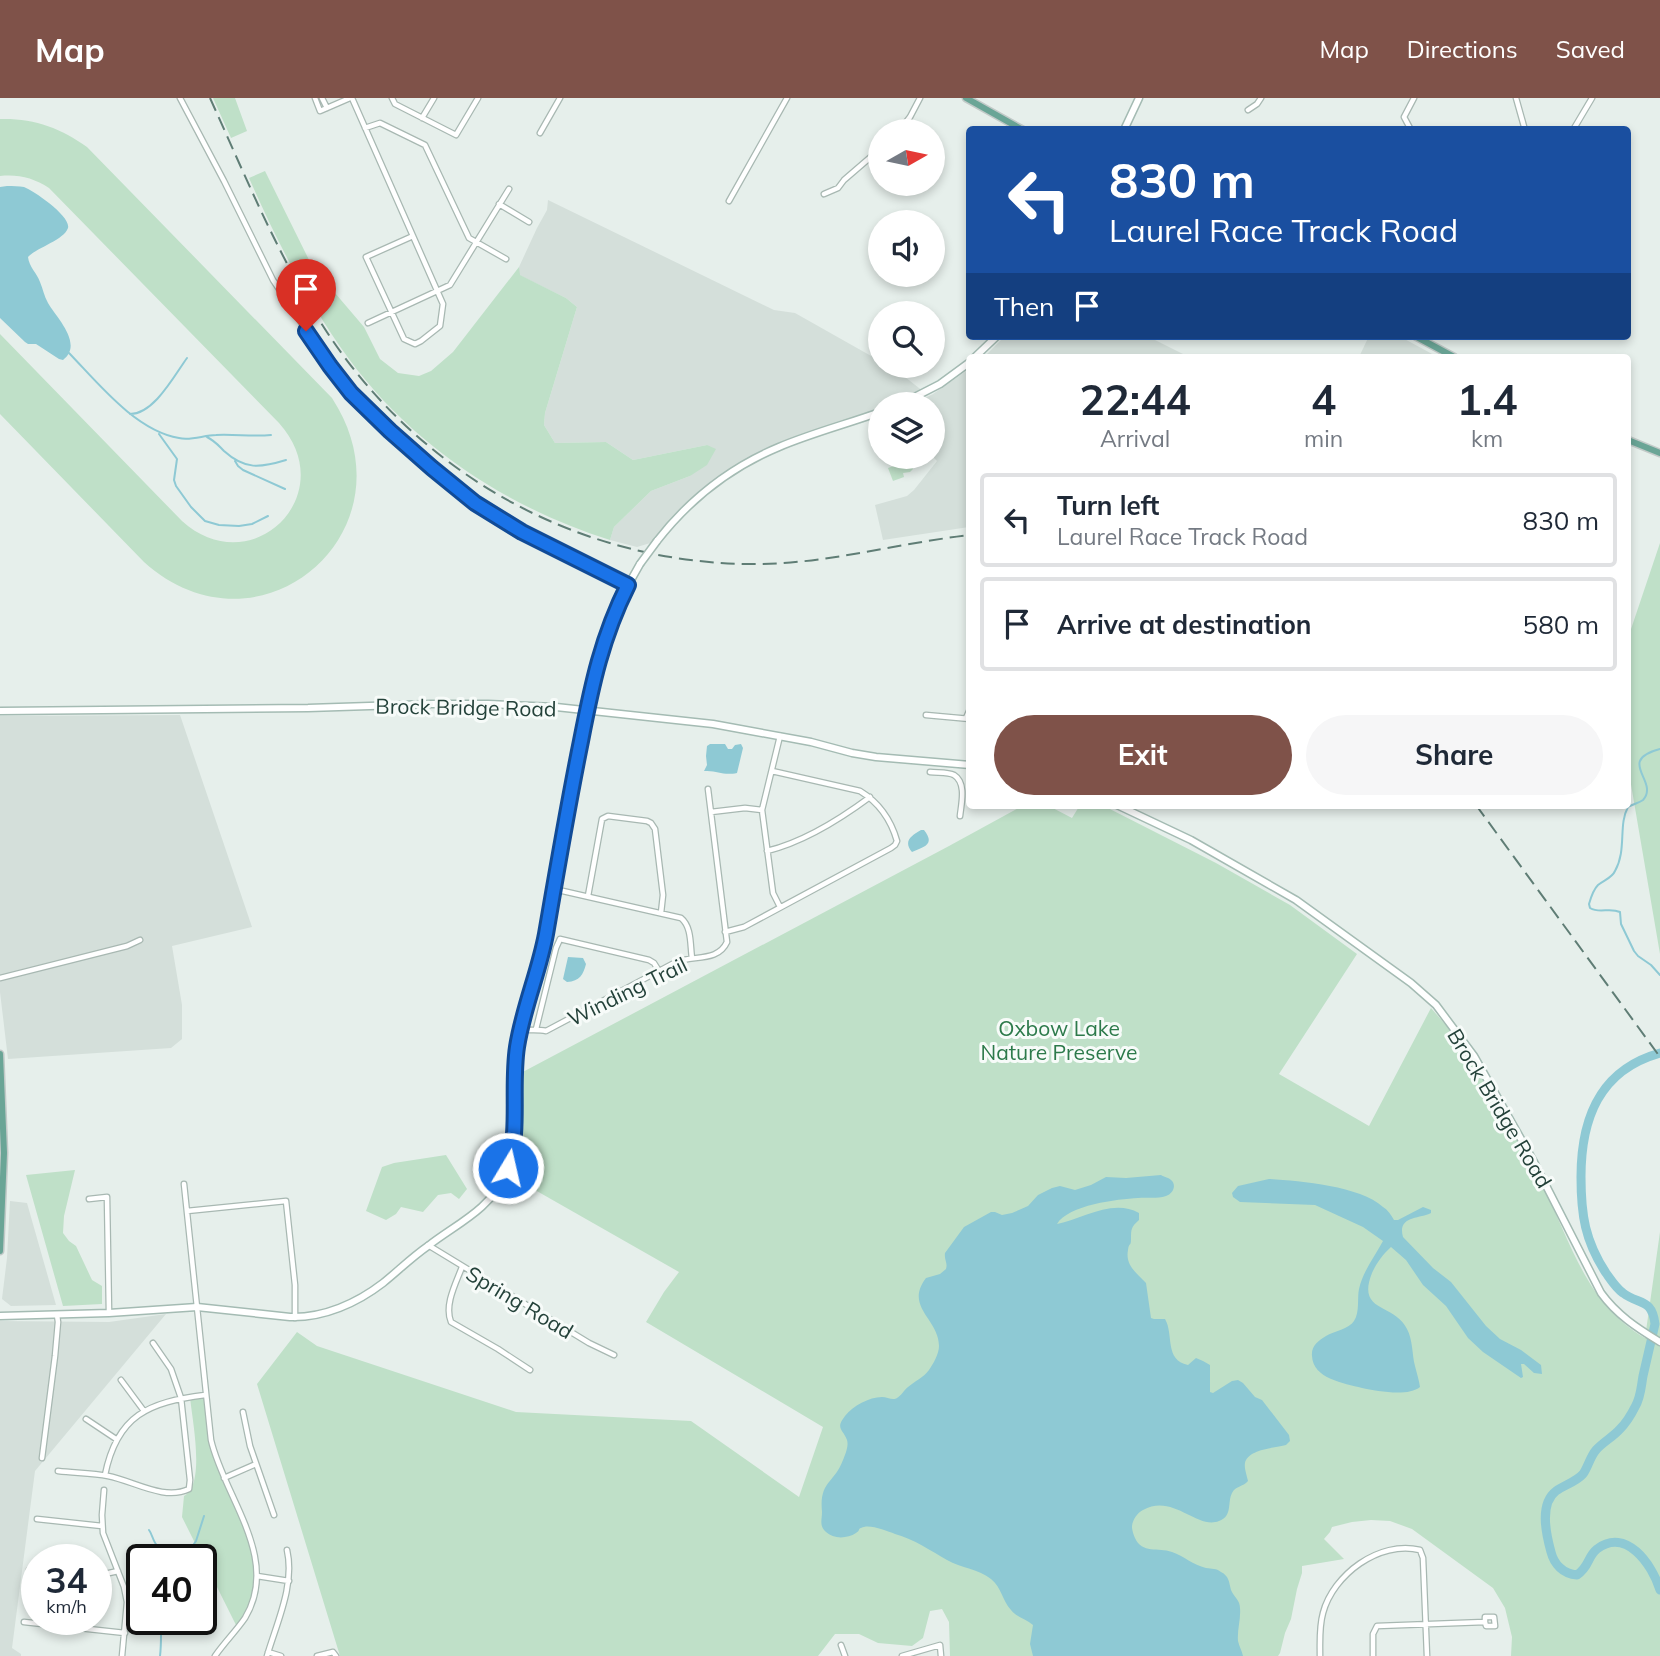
<!DOCTYPE html>
<html lang="en">
<head>
<meta charset="utf-8">
<style>
  body { margin:0; font-family:Mulish,sans-serif; background:#f6f6f7; color:#1f2937; height:100vh; display:flex; flex-direction:column; font-size:26px; white-space:nowrap }
  * { box-sizing:border-box; margin:0 }
  p { font-size:23px; color:#747a83 }
  .icon { flex:none; width:38px; height:38px; fill:none; stroke:currentColor; stroke-width:2; stroke-linecap:round; stroke-linejoin:round }
  .map { position:relative; flex:1; overflow:hidden }
  .drawer { position:absolute; left:966px; top:256px; width:665px; height:455px; display:flex; flex-direction:column; background:#fff; border-radius:7px; box-shadow:0 4px 10px #0003 }
  .drawer>* { flex:none }
  .guide { position:absolute; left:966px; top:28px; width:665px; height:214px; border-radius:7px; box-shadow:0 4px 10px #0003; background:#1a4fa0; color:#fff; overflow:hidden }
  .needle { width:46px; rotate:81deg }
  .controls { position:absolute; left:868px; top:21px; display:grid; gap:14px }
  .controls a { display:grid; place-items:center; width:77px; height:77px; border-radius:50%; background:#fff; box-shadow:0 4px 10px #0003; font-size:35px }
  .speed { position:absolute; left:21px; top:1446px; display:flex; gap:14px; font-size:35px; font-weight:700; text-align:center }
  .speed>* { display:grid; place-content:center; width:91px; height:91px; border-radius:50%; background:#fff; box-shadow:0 4px 10px #0003; line-height:1 }
  .speed small { font-size:18px; font-weight:400 }
  .speed .limit { border:4px solid #111; border-radius:10px; background:#fff; color:#111 }
  .pin { position:absolute; display:grid; place-items:center; width:60px; height:60px; color:#fff; margin:-72px -30px; border-radius:50% 50% 50% 0; rotate:-45deg; box-shadow:0 0 7px #0007 }
  .pin .icon { rotate:45deg }
  .me { position:absolute; width:77px; margin:-38px; rotate:9deg; stroke-linejoin:round; filter:drop-shadow(0 0 5px #0008) }
  .turn { display:flex; align-items:center; gap:24px; height:147px; padding:0 28px; font-size:32px }
  .turn .icon { width:91px; height:91px; stroke-width:2.5 }
  .turn b { display:block; font-size:49px; line-height:60px }
  .then { display:flex; align-items:center; height:66px; padding:0 28px; background:#0003; gap:14px; font-size:26px }
  .eta { display:flex; justify-content:space-evenly; align-items:center; height:119px; text-align:center }
  .eta b { font-size:42px; font-weight:700; line-height:49px }
  .primary-button { display:flex; gap:14px; margin-top:auto; padding:14px 28px }
  .primary-button a { flex:1; height:80px; border-radius:42px; background:#7f5249; color:#fff; font-size:28px; font-weight:700; line-height:80px; text-align:center }
  .primary-button a+a { background:#f6f6f7; color:#1f2937 }
  ul { padding:0; list-style:none }
  li { display:flex; align-items:center; gap:21px; height:94px; margin:0 14px 10px; padding:0 14px; border:4px solid #e0e1e3; border-radius:7px }
  li div { flex:1 }
  li b { display:block; font-size:26px }
  li em { font-style:normal }
  header { display:flex; align-items:center; gap:42px; box-sizing:border-box; height:98px; padding:0 35px; background:#7f5249; color:#fff }
  header strong { font-size:33px }
  nav { display:flex; gap:38px; margin-inline-start:auto; font-size:24px }
  .map>svg:first-child { display:block }
  .built { fill:#d4dfda }
  .green { fill:#bfe0c8 }
  .water { fill:#8ec9d4 }
  .lines { fill:none; stroke-linecap:round; stroke-linejoin:round }
  .stream { stroke:#8ec9d4; stroke-width:2 }
  .river { stroke:#8ec9d4; stroke-width:9 }
  .street-casing { stroke:#a8b8b2; stroke-width:7 }
  .secondary-casing { stroke:#a4bbb3; stroke-width:9 }
  .primary-casing { stroke:#c2cac8; stroke-width:9 }
  .street { stroke:#fff; stroke-width:4.5 }
  .secondary { stroke:#fff; stroke-width:6 }
  .primary { stroke:#6aa596; stroke-width:6 }
  .rail { stroke:#5f7d75; stroke-width:2; stroke-dasharray:14 7; stroke-linecap:butt }
  .secondary-bridge-casing { stroke:#a4bbb3; stroke-width:9; stroke-linecap:butt }
  .secondary-bridge { stroke:#fff; stroke-width:6 }
  .route-casing { stroke:#114b97; stroke-width:18 }
  .route { stroke:#1a73e8; stroke-width:12 }
  .labels { text-anchor:middle; dominant-baseline:central; stroke-width:6; stroke-linejoin:round; paint-order:stroke }
  .street-label { font-size:21px; fill:#24423a; stroke:#f7fbf9 }
  .park-label { font-size:21px; fill:#2d7a4b; stroke:#f7fbf9 }
</style>
</head>
<body>
<header>
<strong>Map</strong>
<nav><a>Map</a><a>Directions</a><a>Saved</a></nav>
</header>
<div class="map">
<svg width="1660" height="1558" viewBox="0 0 1660 1558">
  <rect width="100%" height="100%" fill="#e6efeb"/>
  <path class="built" d="M 548,102 L 774,212 L 795,215 L 880,263 L 880,268 L 889,268 L 895,271 L 924,294 L 899,306 L 880,306 L 880,314 L 776,350 L 719,383 L 657,443 L 637,449 L 610,442 L 614,429 L 651,393 L 690,378 L 707,347 L 633,362 L 606,344 L 555,345 L 544,327 L 545,315 L 577,209 L 566,200 L 519,177 L 519,169 L 537,130 L 547,112 Z
    M 1005,238 L 1157,238 L 1155,242 L 1189,259 L 984,259 Z
    M 1369,238 L 1399,238 L 1434,257 L 1433,259 L 1359,259 Z
    M 969,271 L 969,429 L 883,442 L 875,407 L 907,398 L 914,392 L 937,363 L 933,359 L 933,306 L 913,306 L 933,296 Z
    M 180,617 L 252,829 L 172,848 L 182,907 L 182,941 L 171,950 L 8,961 L 0,894 L 0,618 Z
    M 10,1103 L 27,1105 L 56,1207 L 11,1208 L 2,1201 L 7,1160 Z
    M 166,1216 L 35,1373 L 12,1550 L 21,1556 L 21,1558 L 0,1558 L 0,1223 L 109,1224 Z"/>
  <path class="green" d="M 213,0 L 235,0 L 247,33 L 231,40 Z
    M 0,21 C 33,20 61,30 87,49 L 332,300 C 418,432 260,568 144,464 L 0,316 L 0,236 L 182,423 C 252,486 343,396 279,325 L 49,90 C 34,80 18,76 0,78 Z
    M 265,73 L 312,168 L 364,229 L 380,261 L 398,275 L 419,278 L 431,273 L 453,254 L 519,169 L 520,177 L 566,200 L 577,209 L 545,315 L 544,327 L 555,345 L 606,344 L 633,362 L 707,347 L 716,351 L 707,367 L 690,378 L 651,393 L 614,429 L 610,442 C 508,410 413,348 349,261 C 308,205 277,143 249,80 Z
    M 900,359 L 910,359 L 913,371 L 910,374 L 903,375 L 904,379 L 893,383 L 888,370 L 899,366 Z
    M 1660,445 L 1660,856 L 1628,669 L 1628,540 Z
    M 1024,707 L 1047,707 L 1072,720 L 1080,707 L 1102,707 L 1216,765 L 1290,807 L 1357,856 L 1279,976 L 1369,1028 L 1431,910 C 1445,926 1459,942 1471,960 C 1497,1001 1519,1045 1542,1087 C 1572,1145 1585,1205 1645,1240 L 1660,1134 L 1660,1558 L 1511,1558 L 1512,1539 L 1505,1510 L 1493,1490 L 1412,1431 L 1390,1423 L 1371,1422 L 1352,1424 L 1332,1429 L 1330,1434 L 1324,1441 L 1344,1461 L 1302,1468 L 1302,1475 L 1297,1491 L 1291,1521 L 1285,1535 L 1280,1555 L 1278,1558 L 950,1558 L 949,1524 L 942,1511 L 930,1513 L 923,1540 L 912,1548 L 878,1545 L 859,1536 L 835,1536 L 818,1558 L 340,1558 L 257,1286 L 297,1234 L 317,1248 L 516,1314 L 691,1323 L 799,1399 L 823,1329 L 646,1224 L 664,1194 L 679,1174 L 528,1088 L 509,1080 L 516,1056 L 519,976 L 949,748 Z
    M 446,1057 L 467,1091 L 459,1101 L 451,1095 L 438,1097 L 423,1114 L 401,1109 L 396,1116 L 386,1122 L 366,1113 L 382,1069 L 394,1065 Z
    M 75,1072 L 64,1118 L 63,1135 L 69,1143 L 76,1148 L 92,1182 L 102,1188 L 102,1206 L 63,1208 L 26,1077 Z
    M 205,1297 L 211,1342 L 248,1436 L 257,1478 L 251,1507 L 237,1529 L 182,1419 L 184,1398 C 206,1387 192,1321 190,1299 Z"/>
  <path class="water" d="M 7,88 C 13,88 19,88 24,89 C 34,93 71,118 68,130 C 64,142 36,150 28,159 C 29,169 37,175 40,184 C 43,191 44,198 48,205 C 56,219 84,246 63,262 L 59,261 L 36,246 L 28,246 L 25,244 L 0,220 L 0,89 Z
    M 710,646 L 725,646 L 728,651 L 732,651 L 735,647 L 741,646 L 743,650 L 737,675 C 722,678 718,672 704,673 L 707,667 L 706,658 L 707,648 Z
    M 921,732 L 924,732 C 936,747 923,749 912,754 C 903,743 911,738 921,732 Z
    M 568,859 L 583,860 L 586,866 C 583,877 580,883 567,884 L 563,881 Z
    M 1161,1077 C 1164,1079 1168,1079 1171,1082 C 1177,1087 1173,1096 1166,1098 C 1157,1101 1147,1099 1138,1100 C 1118,1101 1068,1107 1057,1126 C 1082,1121 1113,1100 1139,1115 L 1139,1122 C 1131,1129 1131,1131 1131,1141 C 1131,1149 1129,1144 1128,1152 C 1125,1168 1137,1175 1146,1185 L 1151,1220 L 1154,1221 L 1165,1221 C 1174,1236 1164,1262 1188,1267 L 1196,1260 L 1203,1263 L 1210,1267 L 1210,1294 L 1213,1295 L 1232,1283 L 1238,1282 L 1243,1285 L 1255,1299 L 1262,1302 L 1289,1337 L 1290,1343 L 1286,1347 C 1275,1350 1248,1351 1245,1365 C 1244,1370 1247,1378 1248,1383 C 1243,1389 1235,1388 1232,1395 C 1227,1405 1233,1418 1219,1423 C 1197,1432 1173,1395 1143,1412 C 1137,1415 1132,1423 1132,1429 C 1132,1432 1134,1438 1135,1440 C 1142,1456 1158,1449 1172,1454 C 1184,1458 1193,1467 1206,1470 C 1212,1471 1216,1470 1221,1474 C 1229,1478 1229,1484 1231,1492 C 1234,1499 1240,1502 1240,1510 C 1241,1521 1237,1532 1238,1543 C 1239,1548 1242,1553 1243,1558 L 1033,1558 L 1030,1546 L 1033,1527 C 1026,1521 1016,1519 1011,1512 C 1002,1502 1002,1490 991,1481 C 979,1471 961,1470 947,1462 C 931,1453 914,1441 895,1436 C 887,1433 872,1427 864,1429 C 856,1431 862,1431 856,1435 C 847,1441 833,1441 826,1434 C 819,1428 822,1422 822,1414 C 819,1383 834,1386 843,1362 C 845,1357 849,1348 847,1342 C 843,1331 835,1331 845,1318 C 853,1308 869,1299 882,1299 C 887,1299 893,1303 897,1300 C 901,1298 904,1292 908,1289 C 915,1283 923,1280 929,1272 C 933,1266 939,1256 939,1248 C 939,1221 904,1209 926,1180 L 940,1176 L 946,1171 C 948,1165 944,1162 945,1155 L 964,1129 L 991,1114 L 995,1114 L 1002,1117 L 1012,1115 L 1028,1108 L 1038,1097 L 1052,1090 L 1060,1088 L 1075,1092 L 1091,1087 L 1106,1079 L 1126,1080 Z
    M 1269,1081 C 1300,1083 1360,1088 1383,1109 C 1388,1112 1391,1117 1394,1122 L 1398,1122 L 1423,1109 L 1431,1112 L 1431,1115 C 1419,1121 1397,1118 1403,1139 L 1433,1170 L 1451,1184 L 1486,1228 L 1500,1241 L 1521,1252 L 1541,1267 L 1542,1276 L 1534,1275 L 1524,1266 L 1521,1266 L 1523,1279 L 1521,1280 L 1483,1254 L 1468,1240 L 1446,1208 L 1423,1187 L 1406,1162 L 1391,1149 C 1383,1156 1376,1166 1372,1175 C 1356,1215 1395,1205 1407,1231 C 1413,1242 1412,1257 1415,1268 C 1417,1276 1419,1282 1420,1289 C 1408,1299 1377,1293 1362,1290 C 1344,1285 1313,1281 1312,1258 C 1311,1248 1318,1243 1326,1238 C 1334,1233 1349,1231 1354,1223 C 1360,1214 1357,1200 1359,1191 C 1363,1173 1375,1158 1383,1143 L 1363,1129 L 1315,1107 L 1240,1104 L 1233,1099 L 1232,1095 L 1238,1088 Z"/>
  <g class="lines">
    <path class="stream" d="M 69,255 C 98,285 136,333 179,340 C 191,343 204,337 216,337 C 235,336 253,339 271,337
      M 130,316 C 154,316 174,278 187,260
      M 159,336 L 177,361 L 174,382 L 176,388 L 191,409 L 205,423 L 219,427 L 239,428 L 252,426 L 268,418
      M 207,339 C 215,343 218,347 224,353 C 245,372 260,370 286,362
      M 235,363 L 238,368 L 243,372 L 285,391
      M 1660,651 C 1615,663 1660,683 1643,702 C 1639,705 1633,706 1628,709 C 1618,727 1627,752 1615,773 C 1612,780 1604,782 1598,787 C 1593,792 1591,799 1589,806 L 1590,810 C 1600,816 1609,809 1620,814 L 1621,826 L 1634,853 L 1638,858 L 1651,867 L 1660,877
      M 149,1432 C 153,1437 153,1446 159,1449 C 161,1450 164,1450 166,1451 L 171,1461
      M 188,1461 L 192,1449 L 196,1443 L 204,1418
      M 160,1558 C 161,1550 161,1544 161,1536 C 161,1531 163,1527 163,1521"/>
    <path class="river" d="M 1660,955 C 1599,972 1581,1021 1581,1079 C 1581,1117 1585,1143 1606,1175 C 1611,1182 1616,1190 1623,1195 C 1639,1207 1652,1200 1655,1226 C 1651,1243 1647,1261 1643,1278 C 1641,1289 1641,1299 1635,1309 C 1631,1317 1626,1325 1620,1331 C 1613,1339 1603,1344 1596,1352 C 1590,1359 1588,1369 1583,1376 C 1576,1384 1564,1387 1556,1393 C 1539,1406 1546,1436 1551,1454 C 1554,1466 1563,1476 1577,1477 C 1590,1468 1587,1459 1597,1451 C 1626,1429 1652,1466 1660,1492"/>
    <defs>
      <path id="street" d="M 180,0 L 224,83 L 273,182 L 330,268 L 351,294 L 390,333 L 432,370 L 475,405 L 522,434 L 628,487
        M 315,0 L 320,13 L 350,0
        M 322,0 L 327,10
        M 352,0 L 443,206 L 440,228 L 421,243 L 415,246 L 404,241 L 366,159 L 413,138
        M 392,0 L 395,6 L 456,37 L 478,0
        M 1516,0 L 1525,32
        M 1248,12 L 1257,6 L 1261,0
        M 422,20 L 434,0
        M 365,30 L 380,25 L 425,47 L 469,140 L 506,161
        M 1411,32 L 1404,19 L 1414,0
        M 1573,32 L 1592,0
        M 899,33 L 910,19 L 920,0
        M 540,35 L 560,0
        M 824,96 L 838,90 L 844,82 L 880,51
        M 729,103 L 787,0
        M 499,106 L 529,124
        M 368,225 L 450,187 L 509,91
        M 926,617 L 970,621
        M 966,620 L 970,611
        M 780,638 L 762,712 L 773,795 L 780,809
        M 930,674 C 937,675 948,674 954,677 C 967,685 961,707 960,718
        M 711,714 L 745,710 L 762,712
        M 767,753 C 804,744 839,722 870,699
        M 554,791 L 681,820 C 692,829 690,847 692,860
        M 588,798 L 602,721 L 608,718 L 647,723 L 651,725 L 655,731 L 663,797 L 661,815
        M 725,834 L 744,829 L 891,750 L 895,747 L 897,743 C 891,722 878,704 860,693 L 772,673
        M 0,880 L 127,848 L 140,842
        M 521,931 C 530,933 537,931 546,933 L 676,864 C 694,857 718,864 727,844 L 708,691
        M 536,931 L 556,850 L 560,841 L 649,862 L 654,865 L 659,873
        M 184,1086 L 211,1342 C 224,1399 281,1460 245,1520 C 236,1533 224,1545 215,1558
        M 89,1101 L 107,1099 L 109,1215
        M 187,1113 L 286,1103 L 295,1187 L 295,1220
        M 428,1147 L 589,1245 L 614,1257
        M 462,1169 C 456,1185 444,1207 451,1224 L 498,1251 L 530,1272
        M 121,1282 L 144,1313
        M 243,1314 L 250,1348 L 274,1417
        M 86,1321 L 116,1341
        M 42,1360 L 55,1258 L 58,1224 L 57,1217
        M 58,1373 C 75,1375 92,1375 108,1378 C 134,1383 164,1403 189,1391 L 190,1382 L 181,1300 L 171,1271 L 153,1245
        M 105,1377 C 117,1317 149,1304 205,1297
        M 224,1380 L 256,1366
        M 104,1392 L 102,1417 L 103,1435 L 124,1489 L 127,1504 L 122,1558
        M 37,1421 L 102,1428
        M 29,1472 L 37,1473
        M 96,1478 L 118,1473
        M 257,1478 L 289,1483
        M 24,1524 L 125,1535
        M 841,1547 L 845,1558
        M 268,1554 L 281,1558
        M 267,1558 C 277,1524 295,1487 287,1452
        M 317,1558 L 333,1554 L 336,1558
        M 902,1558 L 940,1547 L 941,1558
        M 1320,1558 C 1320,1544 1319,1529 1323,1515 C 1333,1477 1379,1442 1420,1452 L 1423,1460 L 1427,1558
        M 1373,1558 L 1373,1536 L 1377,1528 L 1485,1524 L 1485,1519 L 1494,1519 L 1495,1528 L 1486,1528 L 1485,1524"/>
      <path id="secondary" d="M 1124,32 L 1139,0
        M 975,259 L 997,238
        M 901,306 L 940,286 L 970,264
        M 657,443 C 689,402 731,369 779,349 C 812,335 847,326 880,314
        M 0,613 L 308,610 L 431,606 L 488,606 L 556,609 L 713,626 L 811,644 L 852,655 L 876,659 L 970,667
        M 1117,707 L 1191,742 L 1296,802 L 1411,885 L 1436,907 L 1474,958 L 1534,1064 L 1601,1195 C 1617,1217 1637,1230 1660,1244
        M 0,1218 L 109,1215 L 197,1209 L 290,1219 C 324,1220 357,1205 383,1185 C 398,1173 412,1159 428,1148 C 456,1126 490,1112 505,1077 C 522,1038 510,989 518,946 C 524,908 539,872 546,833 C 557,773 567,711 579,651 C 587,613 593,574 605,537 C 614,512 627,489 640,466"/>
      <path id="primary" d="M 966,0 L 1023,32
        M 1415,238 L 1454,259
        M 1628,342 L 1660,355
        M 0,956 L 4,1055 L 0,1153"/>
    </defs>
    <use href="#street" class="street-casing"/>
    <use href="#secondary" class="secondary-casing"/>
    <use href="#primary" class="primary-casing"/>
    <use href="#street" class="street"/>
    <use href="#secondary" class="secondary"/>
    <use href="#primary" class="primary"/>
    <path class="rail" d="M 210,0 C 245,77 277,156 323,228 C 418,377 582,468 760,466 C 831,465 899,445 970,437
      M 1476,707 L 1660,959"/>
    <defs>
      <path id="secondary-bridge" d="M 640,466 L 657,443"/>
    </defs>
    <use href="#secondary-bridge" class="secondary-bridge-casing"/>
    <use href="#secondary-bridge" class="secondary-bridge"/>
  </g>
  <g class="lines">
    <defs>
      <path id="route" d="M 306,233 L 330,268 L 351,295 L 390,333 L 432,370 L 475,405 L 522,434 L 628,487 C 602,539 592,586 581,643 C 568,707 557,772 546,836 C 539,874 523,910 517,949 C 511,989 520,1032 508,1070"/>
    </defs>
    <use href="#route" class="route-casing"/>
    <use href="#route" class="route"/>
  </g>
  <g class="labels">
    <g class="street-label">
      <text transform="translate(466 609) rotate(1)">Brock Bridge Road</text>
      <text transform="translate(627 893) rotate(-26)">Winding Trail</text>
      <text transform="translate(1500 1010) rotate(59)">Brock Bridge Road</text>
      <text transform="translate(520 1204) rotate(31)">Spring Road</text>
    </g>
    <g class="park-label">
      <text x="1059" y="930">Oxbow Lake<tspan x="1059" dy="24">Nature Preserve</tspan></text>
    </g>
  </g>
</svg>
<div class="controls">
<a><svg class="needle" viewBox="-14 -14 28 28"><path d="M0-13l5 13h-10z" fill="#e53935"/><path d="M0 13l5-13h-10z" fill="#747a83"/></svg></a>
<a><svg class="icon" aria-label="sound" viewBox="0 0 24 24"><path d="M4 9h4l5-4v14l-5-4H4zM17 9q2 3 0 6"/></svg></a>
<a><svg class="icon" aria-label="search" viewBox="0 0 24 24"><circle cx="10" cy="10" r="6"/><path d="M15 15l6 6"/></svg></a>
<a><svg class="icon" aria-label="layers" viewBox="0 0 24 24"><path d="M12 4l9 5-9 5-9-5zM3 14l9 5 9-5"/></svg></a>
</div>
<div class="speed"><div>34<small>km/h</small></div><div class="limit">40</div></div>
<div class="pin" style="left:306px;top:233px;background:#d93025"><svg class="icon" aria-label="arrive" viewBox="0 0 24 24"><path d="M6 21V4h12l-3 4 3 4H6"/></svg></div>
<svg class="me" style="left:508px;top:1070px" viewBox="-20 -20 40 40"><circle r="17" fill="#1a73e8" stroke="#fff" stroke-width="3"/><path d="M0-11L8 9 0 5-8 9z" fill="#fff"/></svg>
<div class="guide">
<div class="turn"><svg class="icon" aria-label="left" viewBox="0 0 24 24"><path d="M17 20v-9H6M10 6l-5 5 5 5"/></svg><div><b>830 m</b>Laurel Race Track Road</div></div>
<div class="then">Then<svg class="icon" aria-label="arrive" viewBox="0 0 24 24"><path d="M6 21V4h12l-3 4 3 4H6"/></svg></div>
</div>
<section class="drawer">
<div class="eta">
<div><b>22:44</b><p>Arrival</p></div>
<div><b>4</b><p>min</p></div>
<div><b>1.4</b><p>km</p></div>
</div>
<ul>
<li><svg class="icon" aria-label="left" viewBox="0 0 24 24"><path d="M17 20v-9H6M10 6l-5 5 5 5"/></svg><div><b>Turn left</b><p>Laurel Race Track Road</p></div><em>830 m</em></li>
<li><svg class="icon" aria-label="arrive" viewBox="0 0 24 24"><path d="M6 21V4h12l-3 4 3 4H6"/></svg><div><b>Arrive at destination</b></div><em>580 m</em></li>
</ul>
<div class="primary-button"><a>Exit</a><a>Share</a></div>
</section>
</div>
</body>
</html>
